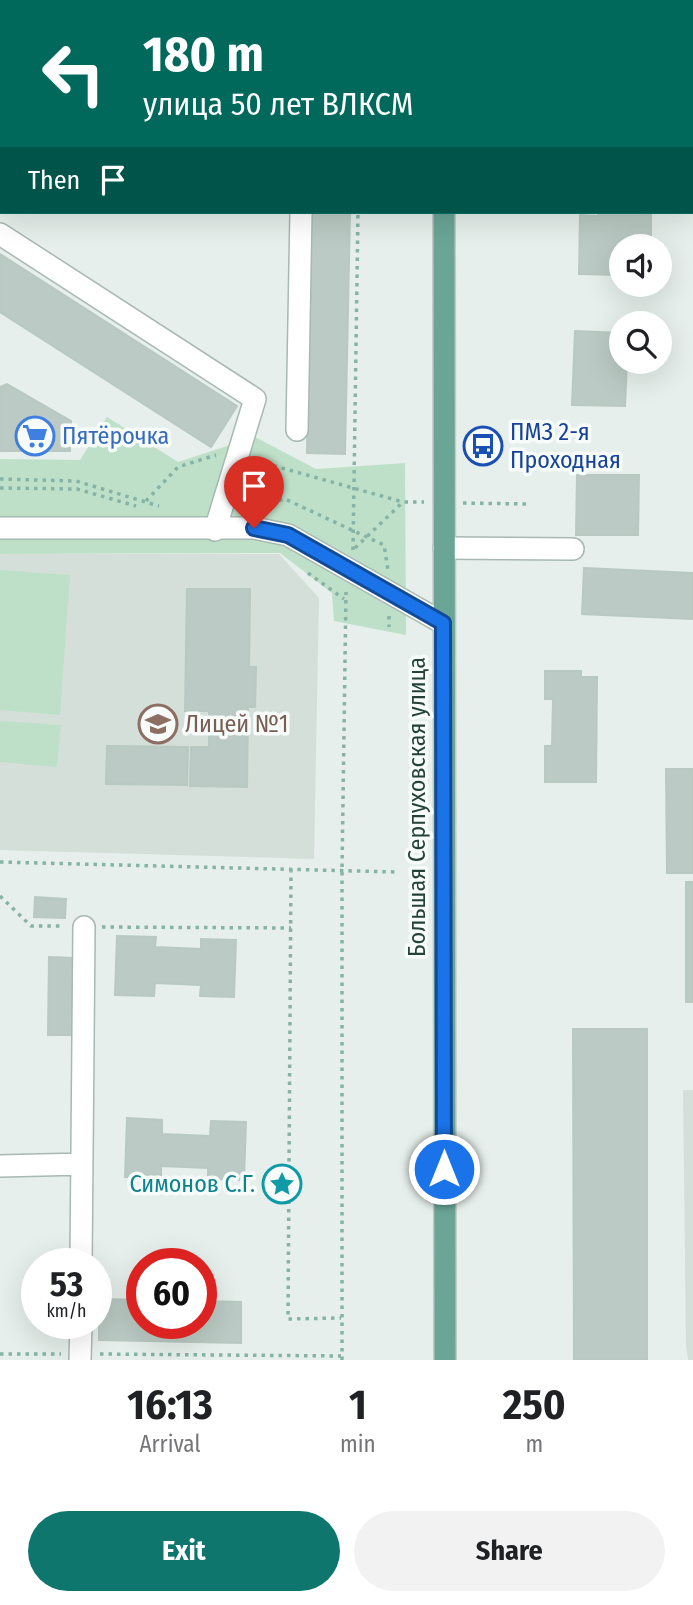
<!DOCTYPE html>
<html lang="en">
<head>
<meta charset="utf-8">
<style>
  body { margin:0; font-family:"Fira Sans Condensed",sans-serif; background:#f2f2f2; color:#202124; height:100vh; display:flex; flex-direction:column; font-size:26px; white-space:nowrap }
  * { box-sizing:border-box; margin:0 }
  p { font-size:23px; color:#757577 }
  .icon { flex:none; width:38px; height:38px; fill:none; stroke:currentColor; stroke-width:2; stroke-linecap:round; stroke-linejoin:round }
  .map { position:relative; height:1360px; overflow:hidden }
  .drawer { display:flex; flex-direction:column; background:#fff; flex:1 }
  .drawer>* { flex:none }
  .top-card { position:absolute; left:0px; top:0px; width:693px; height:214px; box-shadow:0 7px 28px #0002; background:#00695c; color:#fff; overflow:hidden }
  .controls { position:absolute; left:609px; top:234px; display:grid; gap:14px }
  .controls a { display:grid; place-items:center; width:63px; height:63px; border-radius:50%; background:#fff; box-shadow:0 7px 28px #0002; font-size:35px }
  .speed { position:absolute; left:21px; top:1248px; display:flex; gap:14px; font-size:35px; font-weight:700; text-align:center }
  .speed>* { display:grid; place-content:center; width:91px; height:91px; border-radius:50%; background:#fff; box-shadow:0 7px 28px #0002; line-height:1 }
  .speed small { font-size:18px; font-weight:400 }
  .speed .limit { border:10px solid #d22; background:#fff; color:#111 }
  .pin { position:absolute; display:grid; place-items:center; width:60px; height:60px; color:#fff; margin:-72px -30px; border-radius:50% 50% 50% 0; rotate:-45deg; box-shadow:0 0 7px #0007 }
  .pin .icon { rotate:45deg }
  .me { position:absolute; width:77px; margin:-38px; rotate:0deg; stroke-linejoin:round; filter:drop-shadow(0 0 5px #0008) }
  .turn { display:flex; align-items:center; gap:24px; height:147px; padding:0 28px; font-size:32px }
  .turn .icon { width:91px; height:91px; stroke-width:2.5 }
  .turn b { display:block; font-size:49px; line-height:60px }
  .then { display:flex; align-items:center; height:66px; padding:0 28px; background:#0003; gap:14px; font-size:26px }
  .eta { display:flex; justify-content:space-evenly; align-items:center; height:119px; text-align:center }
  .eta b { font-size:42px; font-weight:700; line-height:49px }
  .primary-button { display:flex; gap:14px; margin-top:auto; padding:14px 28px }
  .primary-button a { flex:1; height:80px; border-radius:42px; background:#0f766e; color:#fff; font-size:28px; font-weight:700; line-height:80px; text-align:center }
  .primary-button a+a { background:#f2f2f2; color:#202124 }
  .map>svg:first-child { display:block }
  .built { fill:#d4dfda }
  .green { fill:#bfe0c8 }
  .building { fill:#bbcac4; stroke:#b8c9c2; stroke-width:2 }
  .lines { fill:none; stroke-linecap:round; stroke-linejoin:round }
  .minor-casing { stroke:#a8b8b2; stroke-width:24 }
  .major-casing { stroke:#c2cac8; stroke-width:24 }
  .path { stroke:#86b3a5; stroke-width:3.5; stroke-dasharray:3.5 5; stroke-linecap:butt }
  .minor { stroke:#fff; stroke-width:21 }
  .major { stroke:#6aa596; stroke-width:21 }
  .route-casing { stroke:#114b97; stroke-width:18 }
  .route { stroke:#1a73e8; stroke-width:12 }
  .labels { text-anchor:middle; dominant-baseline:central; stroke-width:7; stroke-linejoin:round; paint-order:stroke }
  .transit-label { font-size:24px; fill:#164399; stroke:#f7fbf9; text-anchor:start }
  .shop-label { font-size:24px; fill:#366cbe; stroke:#f7fbf9; text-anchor:start }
  .education-label { font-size:24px; fill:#785e54; stroke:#f7fbf9; text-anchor:start }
  .street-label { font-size:24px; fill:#24423a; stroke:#f7fbf9 }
  .culture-label { font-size:24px; fill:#0d838f; stroke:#f7fbf9; text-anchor:end }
</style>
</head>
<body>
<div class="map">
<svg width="693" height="1360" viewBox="0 0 693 1360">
  <rect width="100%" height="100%" fill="#e6efeb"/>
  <path class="built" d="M 0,554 L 279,554 L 319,598 L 314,859 L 0,850 Z
    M 683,1090 L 693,1090 L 693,1360 L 688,1360 L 686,1346 Z"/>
  <path class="green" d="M 107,417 L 178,462 L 255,437 L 316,469 L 405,463 L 406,635 L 334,621 L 332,593 L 280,553 L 0,554 L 0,459 L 80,460 Z
    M 0,570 L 70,575 L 60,715 L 0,710 Z
    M 0,721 L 61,725 L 57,767 L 0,762 Z"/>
  <path class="building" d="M 220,0 L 314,0 L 314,2 L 220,2 Z
    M 311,212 L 350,212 L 345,454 L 307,453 Z
    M 598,212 L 651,212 L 651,247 L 621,247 L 621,275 L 579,274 L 580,215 L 598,216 Z
    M 0,254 L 237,406 L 211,447 L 0,312 Z
    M 575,331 L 621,333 L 621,362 L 627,362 L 625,406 L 572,405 Z
    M 7,384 L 71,421 L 70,451 L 0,451 L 0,387 Z
    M 577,475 L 639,475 L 638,535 L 576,535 Z
    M 584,568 L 693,573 L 693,619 L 582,614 Z
    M 187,589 L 250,589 L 249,667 L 256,667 L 255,707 L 248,707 L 247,787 L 190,786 L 191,747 L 209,747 L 209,711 L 185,711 Z
    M 545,671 L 581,671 L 581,677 L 597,677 L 596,782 L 545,782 L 545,746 L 552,746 L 553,699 L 545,699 Z
    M 107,746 L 188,747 L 187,785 L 106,784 Z
    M 666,769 L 693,769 L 693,873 L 667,873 Z
    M 686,882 L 693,882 L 693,1002 L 686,1002 Z
    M 35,897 L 66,899 L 65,918 L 34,917 Z
    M 117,936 L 156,937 L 155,947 L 201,949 L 201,939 L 236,940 L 234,997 L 200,996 L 201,985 L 155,983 L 154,996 L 115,995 Z
    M 49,957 L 72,958 L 72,1035 L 48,1035 Z
    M 573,1029 L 647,1029 L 647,1360 L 574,1360 Z
    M 127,1118 L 162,1120 L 162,1134 L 210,1136 L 211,1121 L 246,1122 L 244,1180 L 208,1179 L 208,1168 L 161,1166 L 161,1178 L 125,1177 Z
    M 99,1299 L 142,1300 L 142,1323 L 201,1323 L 201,1301 L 241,1302 L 241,1343 L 99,1340 Z"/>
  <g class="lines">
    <defs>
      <path id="minor" d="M 43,0 L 45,2
        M 206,2 L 206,0
        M 0,234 L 255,399 L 215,530
        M 297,430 L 301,212
        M 0,528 L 254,528 L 288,535 L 443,623
        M 444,548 L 573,549
        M 0,1166 L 82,1164
        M 81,1264 L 84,927
        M 80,1360 L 81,1323"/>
      <path id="major" d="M 442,0 L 442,2
        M 444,212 L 445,1360"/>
    </defs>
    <use href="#minor" class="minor-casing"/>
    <use href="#major" class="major-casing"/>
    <path class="path" d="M 329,2 L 329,0
      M 257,461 L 403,502
      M 0,479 L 76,481 L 159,506
      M 0,488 L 77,489 L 136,506
      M 146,501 L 178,467 L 216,455
      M 463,503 L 530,504
      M 254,506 L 285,499 L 384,545 L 388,570
      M 355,548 L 403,502 L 424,502
      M 353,550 L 358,212
      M 308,573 L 344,599
      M 389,616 L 389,627
      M 0,862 L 396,872
      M 291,869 L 288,1319 L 341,1318
      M 0,896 L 31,926 L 63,926
      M 102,927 L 291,928
      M 0,1354 L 61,1354
      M 100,1354 L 341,1356
      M 342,1360 L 342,871 L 346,592"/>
    <use href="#minor" class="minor"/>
    <use href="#major" class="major"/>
  </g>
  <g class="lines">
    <defs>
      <path id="route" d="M 254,528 L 288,535 L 443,623 L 444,1169"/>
    </defs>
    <use href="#route" class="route-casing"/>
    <use href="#route" class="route"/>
  </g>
  <defs>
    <symbol id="supermarket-ring" viewBox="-11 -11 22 22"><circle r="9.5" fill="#f7fbf9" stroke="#3f7fe0" stroke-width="1.5"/><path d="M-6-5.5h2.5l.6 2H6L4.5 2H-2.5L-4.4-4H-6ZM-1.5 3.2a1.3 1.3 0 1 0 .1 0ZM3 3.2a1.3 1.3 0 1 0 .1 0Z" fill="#3f7fe0"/></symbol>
    <symbol id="bus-ring" viewBox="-11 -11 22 22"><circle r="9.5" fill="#f7fbf9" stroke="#1a4fb4" stroke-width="1.5"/><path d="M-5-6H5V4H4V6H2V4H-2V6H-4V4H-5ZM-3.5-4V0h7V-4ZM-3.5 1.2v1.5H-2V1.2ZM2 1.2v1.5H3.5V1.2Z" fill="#1a4fb4"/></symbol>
    <symbol id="school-ring" viewBox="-11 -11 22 22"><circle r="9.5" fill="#f7fbf9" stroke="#8d6e63" stroke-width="1.5"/><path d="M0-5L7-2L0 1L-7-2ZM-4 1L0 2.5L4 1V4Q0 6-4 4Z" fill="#8d6e63"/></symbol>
    <symbol id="sight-ring" viewBox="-11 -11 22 22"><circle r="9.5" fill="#f7fbf9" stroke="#0f9aa8" stroke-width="1.5"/><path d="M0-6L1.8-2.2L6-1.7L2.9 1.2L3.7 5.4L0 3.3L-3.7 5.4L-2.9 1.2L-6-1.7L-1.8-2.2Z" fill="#0f9aa8"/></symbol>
  </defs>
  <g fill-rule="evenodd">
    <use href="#supermarket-ring" x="13" y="414" width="44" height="44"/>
    <use href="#bus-ring" x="461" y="424" width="44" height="44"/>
    <use href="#school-ring" x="136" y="702" width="44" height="44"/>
    <use href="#sight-ring" x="260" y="1162" width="44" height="44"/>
  </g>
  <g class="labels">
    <g class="transit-label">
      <text x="510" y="432">ПМЗ 2-я<tspan x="510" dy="28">Проходная</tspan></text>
    </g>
    <g class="shop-label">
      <text x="62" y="436">Пятёрочка</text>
    </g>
    <g class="education-label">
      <text x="185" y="724">Лицей №1</text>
    </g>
    <g class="street-label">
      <text transform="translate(417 807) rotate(-90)">Большая Серпуховская улица</text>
    </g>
    <g class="culture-label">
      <text x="255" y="1184">Симонов С.Г.</text>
    </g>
  </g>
</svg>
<div class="controls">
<a><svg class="icon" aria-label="sound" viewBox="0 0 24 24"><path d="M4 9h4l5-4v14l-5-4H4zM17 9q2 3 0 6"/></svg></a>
<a><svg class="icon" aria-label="search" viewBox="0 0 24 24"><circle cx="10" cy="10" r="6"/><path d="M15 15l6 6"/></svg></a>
</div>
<div class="speed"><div>53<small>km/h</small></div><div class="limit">60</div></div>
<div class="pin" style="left:254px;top:528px;background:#d93025"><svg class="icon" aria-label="arrive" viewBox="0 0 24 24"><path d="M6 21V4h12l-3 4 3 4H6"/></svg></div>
<svg class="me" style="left:444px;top:1169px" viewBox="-20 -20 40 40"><circle r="17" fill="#1a73e8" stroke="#fff" stroke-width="3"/><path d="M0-11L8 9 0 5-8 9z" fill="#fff"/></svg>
<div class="top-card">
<div class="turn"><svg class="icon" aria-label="left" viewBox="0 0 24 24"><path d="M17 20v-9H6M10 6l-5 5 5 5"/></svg><div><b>180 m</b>улица 50 лет ВЛКСМ</div></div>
<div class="then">Then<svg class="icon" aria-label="arrive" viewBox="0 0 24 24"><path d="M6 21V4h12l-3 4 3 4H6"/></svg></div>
</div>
</div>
<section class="drawer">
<div class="eta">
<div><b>16:13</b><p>Arrival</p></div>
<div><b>1</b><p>min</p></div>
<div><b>250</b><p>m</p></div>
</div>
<div class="primary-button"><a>Exit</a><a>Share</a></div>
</section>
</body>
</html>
